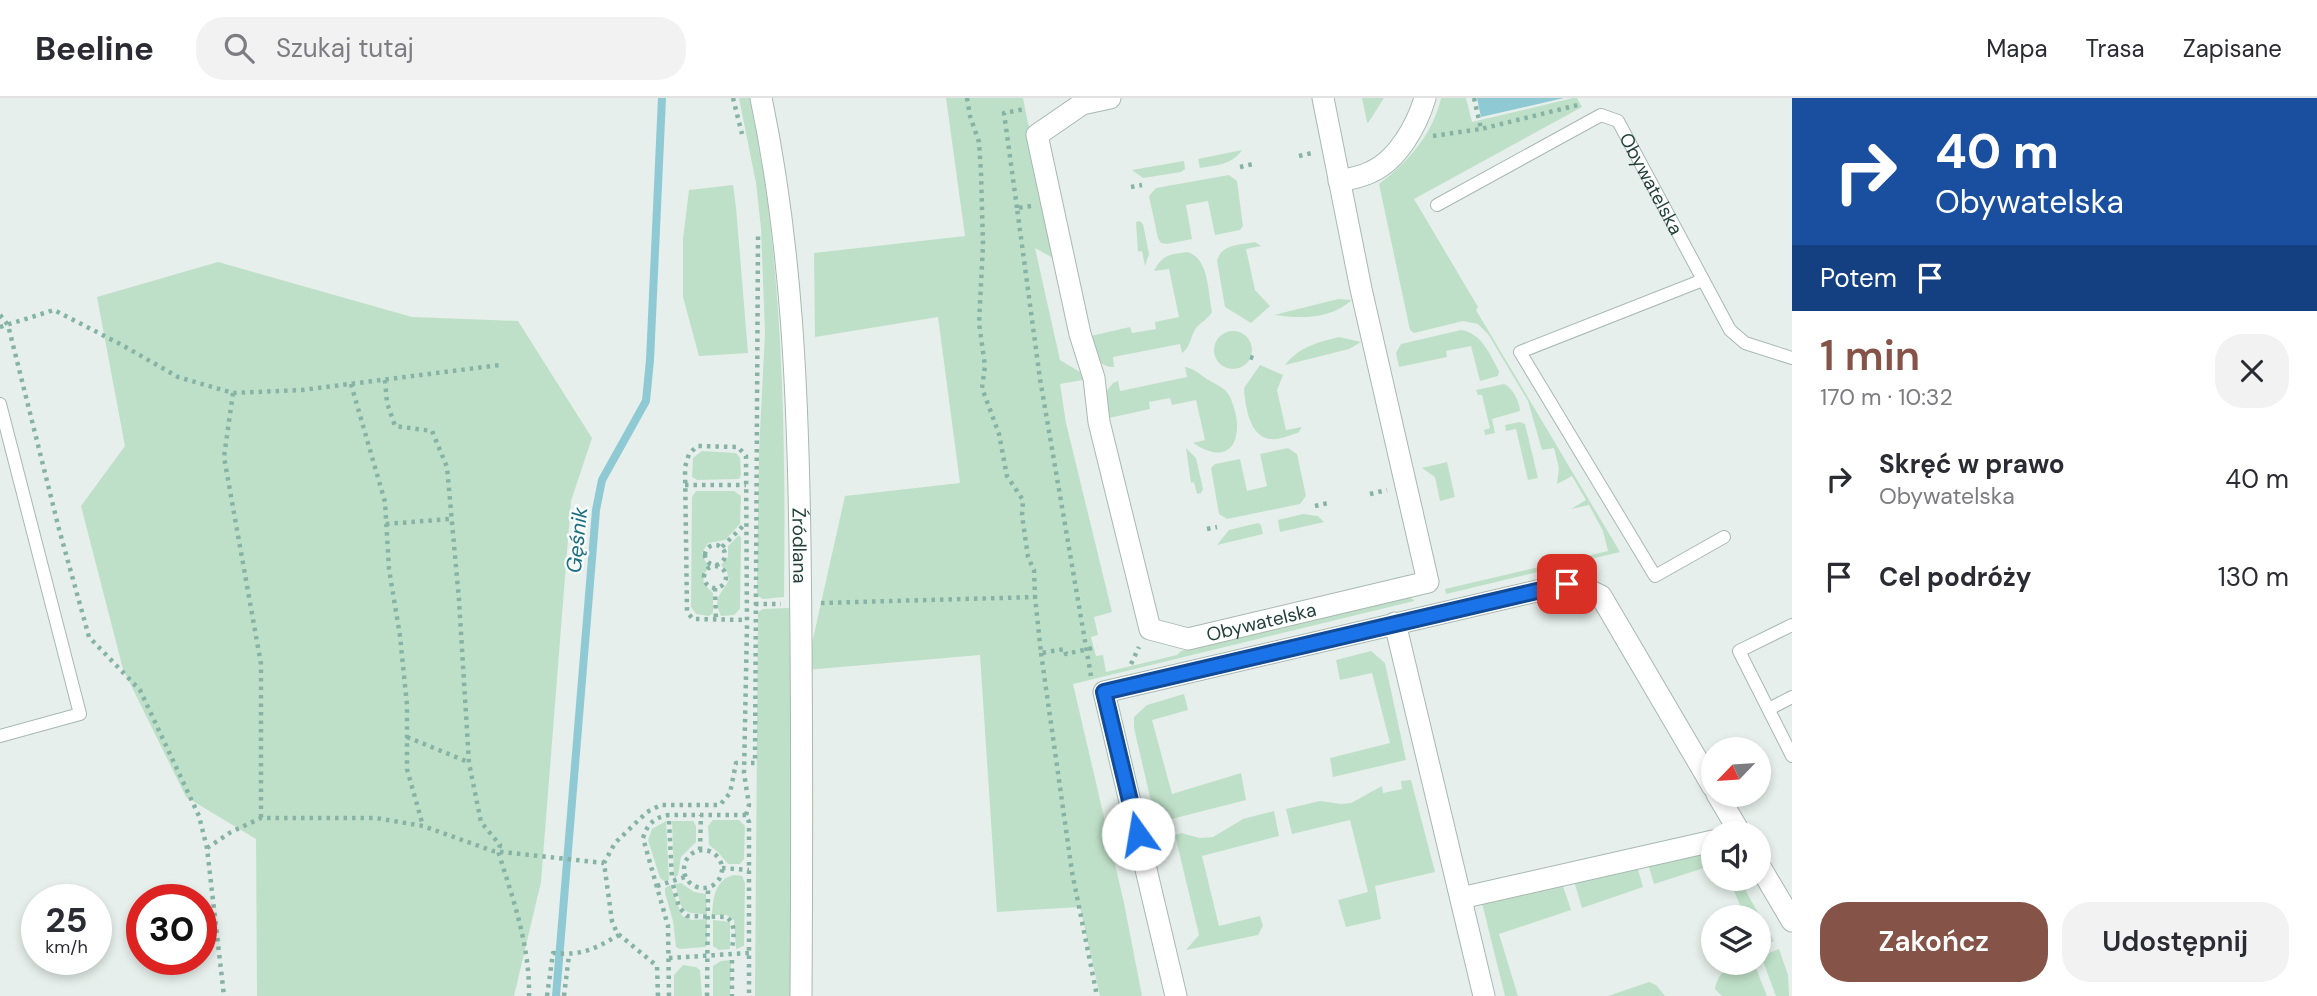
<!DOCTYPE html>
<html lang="pl">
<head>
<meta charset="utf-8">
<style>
  body { margin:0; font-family:"DM Sans",sans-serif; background:#f2f2f3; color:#2b2b33; height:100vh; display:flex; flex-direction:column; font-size:26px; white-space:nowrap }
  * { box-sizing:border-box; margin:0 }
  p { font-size:23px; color:#7c7c81 }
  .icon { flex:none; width:38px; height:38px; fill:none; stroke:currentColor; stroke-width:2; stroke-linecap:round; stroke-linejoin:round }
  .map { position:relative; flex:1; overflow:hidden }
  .details { display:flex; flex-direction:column; background:#fff; width:525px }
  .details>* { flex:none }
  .top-card { background:#1a4fa0; color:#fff; overflow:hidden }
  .needle { width:46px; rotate:245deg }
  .tools { position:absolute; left:1701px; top:639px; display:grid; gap:14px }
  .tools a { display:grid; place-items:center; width:70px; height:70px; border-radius:50%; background:#fff; box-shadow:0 4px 10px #0003; font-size:35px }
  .speed { position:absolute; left:21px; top:786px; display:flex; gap:14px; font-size:35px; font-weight:700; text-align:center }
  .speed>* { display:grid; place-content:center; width:91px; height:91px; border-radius:50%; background:#fff; box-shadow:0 4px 10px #0003; line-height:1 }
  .speed small { font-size:18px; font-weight:400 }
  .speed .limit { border:10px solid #d22; background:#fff; color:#111 }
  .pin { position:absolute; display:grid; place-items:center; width:60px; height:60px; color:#fff; margin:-30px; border-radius:14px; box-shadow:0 4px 10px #0006 }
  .me { position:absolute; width:77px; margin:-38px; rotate:347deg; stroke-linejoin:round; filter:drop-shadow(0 0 5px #0008) }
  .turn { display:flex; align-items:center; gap:24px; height:147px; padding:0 28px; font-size:32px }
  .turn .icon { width:91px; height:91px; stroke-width:2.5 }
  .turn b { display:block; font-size:49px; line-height:60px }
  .then { display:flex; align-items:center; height:66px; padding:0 28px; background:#0003; gap:14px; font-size:26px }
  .round { display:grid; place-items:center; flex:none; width:74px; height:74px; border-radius:28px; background:#f2f2f3 }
  .headline { display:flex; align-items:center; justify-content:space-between; height:119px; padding:0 28px }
  h1 { font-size:42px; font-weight:600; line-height:52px; color:#855347 }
  .primary-button { display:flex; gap:14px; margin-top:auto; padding:14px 28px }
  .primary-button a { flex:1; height:80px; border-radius:28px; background:#855347; color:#fff; font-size:28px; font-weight:600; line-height:80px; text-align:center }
  .primary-button a+a { background:#f2f2f3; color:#2b2b33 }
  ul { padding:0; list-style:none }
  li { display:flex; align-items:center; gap:21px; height:98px; padding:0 28px }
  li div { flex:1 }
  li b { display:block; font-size:26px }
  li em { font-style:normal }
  header { display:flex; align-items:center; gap:42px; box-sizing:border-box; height:98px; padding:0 35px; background:#fff; border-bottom:2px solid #e1e1e2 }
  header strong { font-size:33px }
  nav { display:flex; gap:38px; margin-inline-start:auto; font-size:24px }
  .search { width:490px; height:63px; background:#f2f2f3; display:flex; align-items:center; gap:18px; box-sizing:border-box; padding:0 24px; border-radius:28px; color:#7c7c81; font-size:26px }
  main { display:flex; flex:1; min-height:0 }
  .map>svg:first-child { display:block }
  .green { fill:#bfe0c8 }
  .water { fill:#8ec9d4 }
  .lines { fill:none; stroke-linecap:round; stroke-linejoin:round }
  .stream { stroke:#8ec9d4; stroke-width:8 }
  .service-casing { stroke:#a8b8b2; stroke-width:14 }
  .minor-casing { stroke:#a8b8b2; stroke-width:23 }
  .path { stroke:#86b3a5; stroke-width:4.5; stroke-dasharray:3.5 5; stroke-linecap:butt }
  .service { stroke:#fff; stroke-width:12 }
  .minor { stroke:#fff; stroke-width:21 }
  .route-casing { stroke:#114b97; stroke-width:18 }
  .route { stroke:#1a73e8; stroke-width:12 }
  .labels { text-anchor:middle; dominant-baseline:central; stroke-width:5; stroke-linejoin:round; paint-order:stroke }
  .street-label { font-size:19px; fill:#24423a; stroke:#f7fbf9 }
  .water-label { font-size:21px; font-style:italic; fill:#1c6f80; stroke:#f7fbf9 }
</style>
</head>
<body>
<header>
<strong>Beeline</strong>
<div class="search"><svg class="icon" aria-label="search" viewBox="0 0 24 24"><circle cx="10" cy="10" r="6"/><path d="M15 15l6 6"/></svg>Szukaj tutaj</div>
<nav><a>Mapa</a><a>Trasa</a><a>Zapisane</a></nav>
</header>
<main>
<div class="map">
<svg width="1792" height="898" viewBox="0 0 1792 898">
  <rect width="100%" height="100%" fill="#e6efeb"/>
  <path class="green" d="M 739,0 L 751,0 C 783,164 786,332 784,499 L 763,501 L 758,498 L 757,493 L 759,353 L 765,235 L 761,130 L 756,85 Z
    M 946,0 L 1023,0 L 1055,161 L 1035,150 L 1060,262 L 1080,274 L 1083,282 L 1060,286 L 1066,325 L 1112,514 L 1094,519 L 1098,537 L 1091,539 L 1096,558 L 1103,557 L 1106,574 L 1177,557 L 1181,553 L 1409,499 L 1414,502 L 1414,503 L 1073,586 L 1124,805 L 1142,898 L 1100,898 L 1080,809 L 997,814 L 980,557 L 806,572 L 845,398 L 960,385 L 938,219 L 815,239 L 814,155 L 965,138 Z
    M 1362,0 L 1384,0 L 1368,25 L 1367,24 Z
    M 1441,0 L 1466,0 L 1472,24 L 1573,0 L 1577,0 L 1582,9 L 1414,101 L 1478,209 L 1476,212 L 1620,454 L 1446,496 L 1445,491 L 1608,453 L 1603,433 L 1589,407 L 1571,411 L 1586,402 L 1572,378 L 1557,386 L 1559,370 L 1554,350 L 1542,352 L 1528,303 L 1488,236 L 1478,226 L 1463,223 L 1414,235 L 1410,232 L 1379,86 C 1408,64 1433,36 1441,0 Z
    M 1242,52 C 1232,67 1217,67 1200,70 L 1198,61 Z
    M 1184,63 L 1185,71 L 1181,74 L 1143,80 L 1132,72 Z
    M 1229,77 L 1237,83 L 1243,128 L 1240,132 L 1215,137 L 1208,103 L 1186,107 L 1192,141 L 1167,146 L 1161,145 L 1158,140 L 1149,98 L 1156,90 Z
    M 733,87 L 736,109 L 748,255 L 699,258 L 683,199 L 683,141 L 689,92 Z
    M 1136,124 L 1140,123 L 1143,126 L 1149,156 L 1145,168 L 1142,153 L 1138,154 Z
    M 1255,144 L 1261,148 L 1246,151 L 1255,192 L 1270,208 L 1251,225 L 1225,209 L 1217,163 C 1221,146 1240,147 1255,144 Z
    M 1187,154 C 1209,159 1208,195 1212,214 C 1208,221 1201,224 1196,230 C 1190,239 1191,249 1182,255 L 1180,246 L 1113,259 L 1114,269 C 1096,270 1095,252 1091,238 L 1130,229 L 1132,235 L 1156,231 L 1155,224 L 1179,219 L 1169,171 L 1154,173 C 1163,156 1169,157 1187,154 Z
    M 218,164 L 412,219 L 518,223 L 592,340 L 571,403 L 541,784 L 514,898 L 257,898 L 256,741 L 186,699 L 123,571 L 81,408 L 125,348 L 97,199 Z
    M 1338,201 L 1352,202 C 1330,221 1302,221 1274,217 Z
    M 1461,232 C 1482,235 1490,257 1499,273 L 1498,278 L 1480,283 L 1471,248 L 1446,253 L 1447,259 L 1399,269 L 1396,255 L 1401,246 Z
    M1214 252a19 19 0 1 1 38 0a19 19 0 1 1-38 0Z
    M 1339,239 L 1361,244 L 1349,251 L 1285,267 C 1299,249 1318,244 1339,239 Z
    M 1260,267 L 1283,277 L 1277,292 L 1286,332 L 1302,329 L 1298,335 C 1290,337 1279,342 1271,341 C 1249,340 1245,306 1244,290 Z
    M 1185,269 C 1194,271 1197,274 1204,279 C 1213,286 1225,288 1230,299 C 1246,334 1235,373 1193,345 L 1205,342 L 1196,302 L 1172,307 L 1170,300 L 1149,304 L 1150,311 L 1109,320 L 1106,294 L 1113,285 L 1118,283 L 1120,293 L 1187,279 Z
    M 1504,286 C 1512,289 1520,304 1520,313 L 1492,321 L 1495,335 L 1485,337 L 1484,332 L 1490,330 L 1482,297 L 1478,297 L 1476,292 Z
    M 1520,324 L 1525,326 L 1538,380 L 1528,382 L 1516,331 L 1506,333 L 1505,327 Z
    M 1186,350 L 1196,360 L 1203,391 L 1201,395 L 1197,396 L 1194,384 L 1191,385 Z
    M 1288,350 L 1297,356 L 1306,398 L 1300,406 L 1227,421 L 1219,416 L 1211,370 L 1215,366 L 1240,361 L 1247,393 L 1267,388 L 1260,356 Z
    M 702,353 L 736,355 L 740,360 L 741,377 L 739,381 L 697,382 L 692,379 L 693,360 Z
    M 1447,364 L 1455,399 L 1440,403 L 1435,379 L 1422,370 Z
    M 696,393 L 734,393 L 741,398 L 740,426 L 725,442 L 708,445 L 702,455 L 705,463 L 710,468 L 703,477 L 704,486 L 713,495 L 713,515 L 709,518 L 696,516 L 691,509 L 692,399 Z
    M 1303,416 L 1318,418 L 1324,424 L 1280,434 L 1278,422 Z
    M 1258,425 L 1261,427 L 1263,436 L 1217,447 L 1229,432 Z
    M 739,437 L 741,440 L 740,511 L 734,517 L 721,518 C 711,498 724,495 729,481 L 727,474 L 721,467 L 728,459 L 728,448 Z
    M 789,510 L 792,660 L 791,898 L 755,898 L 758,514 L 763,511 Z
    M 1371,553 L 1385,565 L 1406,662 L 1333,679 L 1330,660 L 1390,645 L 1372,575 L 1340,582 L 1336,562 Z
    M 1184,596 L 1188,612 L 1152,622 L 1172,696 L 1241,675 L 1246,702 L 1156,725 L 1134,630 L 1134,619 L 1147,607 Z
    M 1411,682 L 1435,774 L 1375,788 L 1381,821 L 1346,829 L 1338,802 L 1368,794 L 1350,722 L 1292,736 L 1286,711 L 1320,703 L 1341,706 L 1351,705 L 1382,688 L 1383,695 L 1402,691 L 1401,683 Z
    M 1274,713 L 1279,738 L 1202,758 L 1219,828 L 1260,818 L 1263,828 L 1258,837 L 1186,852 L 1199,837 L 1175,737 L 1181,735 L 1200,740 L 1213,739 L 1243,721 Z
    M 739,722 L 745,728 L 744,761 L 740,766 L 728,766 L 718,754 L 709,747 L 708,728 L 713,722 Z
    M 666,723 L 669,782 L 664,783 L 660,780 L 648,742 L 652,731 Z
    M 672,723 L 693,723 L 696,728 L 696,744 L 681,759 L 678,777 L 674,780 Z
    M 1708,752 L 1713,767 L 1654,786 L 1648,766 Z
    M 1637,768 L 1643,789 L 1582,810 L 1574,783 Z
    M 734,777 L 742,778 L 745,785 L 744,848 L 736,851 L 734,822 L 726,817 L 712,817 C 713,800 715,781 734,777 Z
    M 1729,781 L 1739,781 L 1774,843 L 1759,849 L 1759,819 L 1745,819 Z
    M 681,785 L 694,794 L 706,796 L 707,816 C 678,816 683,811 675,786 Z
    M 1562,785 L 1571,812 L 1499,836 L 1518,898 L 1505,898 L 1482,805 Z
    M 670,787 L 682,818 L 692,822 L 707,821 L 707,847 L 705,849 L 680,851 L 676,849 L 673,823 L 665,795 L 665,790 Z
    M 713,822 L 730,824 L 730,851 L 719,852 L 713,848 Z
    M 1779,851 L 1788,877 L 1789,898 L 1776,898 L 1761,858 Z
    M 731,862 L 730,898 L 713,898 L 713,868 L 721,863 Z
    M 1746,865 L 1754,865 L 1767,898 L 1722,898 L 1715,891 C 1718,874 1729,867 1746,865 Z
    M 683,867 L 696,869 L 700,872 L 702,898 L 674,898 L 674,877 Z
    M 1649,884 L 1656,887 L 1665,898 L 1608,898 Z"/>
  <path class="water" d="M 1477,0 L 1564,0 L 1481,19 Z"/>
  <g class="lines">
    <path class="stream" d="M 556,898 L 596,412 L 602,382 L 646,303 L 650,262 L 662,0"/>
    <defs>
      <g id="service">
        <path id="s1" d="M 1437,107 L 1601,17 L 1618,23 L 1730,232 L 1745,245 L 1792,260"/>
        <path d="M 1703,182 L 1520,254 L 1655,478 L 1724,439"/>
        <path d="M 0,306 L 80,616 L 0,638"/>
        <path d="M 1792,527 L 1739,553 L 1792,658"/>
        <path d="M 1769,611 L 1792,599"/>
      </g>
      <g id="minor">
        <path id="s2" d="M 761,0 C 792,147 798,298 800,448 C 802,598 802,748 801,898"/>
        <path id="s3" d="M 1110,0 L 1082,6 L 1037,37 L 1080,236 L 1094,280 L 1099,324 L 1150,531 L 1188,541 L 1428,484 L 1361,191 L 1323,0"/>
        <path d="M 1339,83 C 1350,81 1361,79 1371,74 C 1398,62 1417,27 1425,0"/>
        <path d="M 1395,525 L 1484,898"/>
        <path d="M 1717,696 L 1740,735"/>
        <path d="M 1759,767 L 1792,823"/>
        <path d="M 1461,800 L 1713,743"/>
        <path d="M 1176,898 L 1104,594 L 1567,486 L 1584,490 L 1601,498 L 1713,689"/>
      </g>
    </defs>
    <use href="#service" class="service-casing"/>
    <use href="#minor" class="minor-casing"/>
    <path class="path" d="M 733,0 L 742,36
      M 967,0 L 970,18 L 979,44 L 981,75 L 983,147 L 979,225 L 985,268 L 982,290 L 999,336 L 1007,378 L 1023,402 L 1022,417 L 1028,459 L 1034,472 L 1035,499
      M 1474,0 L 1481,31 L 1578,7
      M 1433,38 L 1481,31
      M 1299,58 L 1312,55
      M 1240,69 L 1253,66
      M 1131,89 L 1142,87
      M 1031,108 L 1017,110 L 1040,281 L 1091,578
      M 1017,110 L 1004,15 L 1025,11
      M 0,217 L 8,227 L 59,431 L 89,539 L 140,592 L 199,718 L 207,750 L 224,898
      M 0,229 L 54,212 L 122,247 L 178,279 L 233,295 L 302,292 L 500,267
      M 1250,259 L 1256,261
      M 385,282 L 387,305 L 395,328 L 432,333 L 447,369 L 459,502 L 469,665 L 481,724 L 500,747 L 498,753 C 513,801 530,848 529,898
      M 351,286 L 385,404 L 389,471 L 400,538 L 407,607 L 407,671 L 423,728
      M 233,295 L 224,359 L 261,566 L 261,720
      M 685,387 L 746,387
      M 1370,396 L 1387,392
      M 1315,408 L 1328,405
      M 386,426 L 450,421
      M 1207,431 L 1217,429
      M705 457a10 10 0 1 1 20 0a10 10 0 1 1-20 0Z
      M 722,449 L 745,426
      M704 479a11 11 0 1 1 22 0a11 11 0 1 1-22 0Z
      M 715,490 L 716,523
      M 821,505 L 1035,499 L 1041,555 L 1065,551 L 1066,556 L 1097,549
      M 755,506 L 781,506
      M 1041,555 L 1072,774 L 1097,898
      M 1131,566 L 1139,549
      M 407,639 L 468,664
      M 751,665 L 755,665 L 758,138
      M 746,717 L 749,707 L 744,675 L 747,527 L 746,358 L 738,349 L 697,348 L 689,356 L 685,369 L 687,514 L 693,521 L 747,522
      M 669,723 L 672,781
      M 207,750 L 231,734 L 261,720 L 376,720 L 423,728 L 493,753 L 604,765
      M684 771a19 19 0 1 1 38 0a19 19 0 1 1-38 0Z
      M 700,752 L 701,717
      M 722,770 L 749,772
      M 673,787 L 679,809 L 687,818 L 727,819 C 737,828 733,839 732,852
      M 657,788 L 685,779
      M 669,860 L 749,855
      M 732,862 L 732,898
      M 547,898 L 553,855 C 582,858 594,851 619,837
      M 564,898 L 569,857
      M 658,898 L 657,868 L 617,835 L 612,823 L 604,765 L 615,745 L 647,714 L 661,707 L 720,707 L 730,695 L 736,665 L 740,665
      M 669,898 L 668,828 L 643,740 C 647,727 654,719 669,717 L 746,717 L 749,724 L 749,898
      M 707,898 L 708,790"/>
    <use href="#service" class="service"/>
    <use href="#minor" class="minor"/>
  </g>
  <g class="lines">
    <defs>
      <path id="route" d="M 1138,736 L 1104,594 L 1567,486"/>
    </defs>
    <use href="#route" class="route-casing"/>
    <use href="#route" class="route"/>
  </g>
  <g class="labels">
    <g class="street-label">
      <text stroke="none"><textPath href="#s1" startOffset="276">Obywatelska</textPath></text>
      <text stroke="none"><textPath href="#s2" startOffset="450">Źródlana</textPath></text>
      <text stroke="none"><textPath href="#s3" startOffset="705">Obywatelska</textPath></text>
    </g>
    <g class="water-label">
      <text transform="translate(577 442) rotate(-84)">Gęśnik</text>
    </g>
  </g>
</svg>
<div class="tools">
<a><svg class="needle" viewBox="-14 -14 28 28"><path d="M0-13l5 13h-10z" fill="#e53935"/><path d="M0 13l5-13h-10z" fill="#7c7c81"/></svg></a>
<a><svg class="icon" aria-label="sound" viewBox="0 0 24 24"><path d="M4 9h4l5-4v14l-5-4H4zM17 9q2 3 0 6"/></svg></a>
<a><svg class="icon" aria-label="layers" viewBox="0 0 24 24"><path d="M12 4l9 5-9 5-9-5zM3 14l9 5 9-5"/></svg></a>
</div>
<div class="speed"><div>25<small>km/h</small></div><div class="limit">30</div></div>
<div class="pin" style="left:1567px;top:486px;background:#d93025"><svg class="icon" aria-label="arrive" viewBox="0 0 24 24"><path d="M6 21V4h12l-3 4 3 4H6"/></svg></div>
<svg class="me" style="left:1138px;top:736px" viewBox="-20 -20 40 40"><circle r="19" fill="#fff"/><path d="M0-13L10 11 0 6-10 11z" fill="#1a73e8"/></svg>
</div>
<section class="details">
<div class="top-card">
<div class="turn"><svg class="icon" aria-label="right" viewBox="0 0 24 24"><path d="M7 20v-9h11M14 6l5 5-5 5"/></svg><div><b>40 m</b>Obywatelska</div></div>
<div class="then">Potem<svg class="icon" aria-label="arrive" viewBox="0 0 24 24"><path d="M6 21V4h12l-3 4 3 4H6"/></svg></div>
</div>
<div class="headline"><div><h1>1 min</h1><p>170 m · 10:32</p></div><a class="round"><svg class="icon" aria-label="close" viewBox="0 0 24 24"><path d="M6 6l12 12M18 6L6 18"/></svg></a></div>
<ul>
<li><svg class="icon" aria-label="right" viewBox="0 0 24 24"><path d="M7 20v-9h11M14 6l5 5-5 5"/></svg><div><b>Skręć w prawo</b><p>Obywatelska</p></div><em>40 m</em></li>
<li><svg class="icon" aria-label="arrive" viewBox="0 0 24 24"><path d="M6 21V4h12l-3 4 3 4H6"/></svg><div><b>Cel podróży</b></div><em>130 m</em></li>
</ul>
<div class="primary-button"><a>Zakończ</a><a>Udostępnij</a></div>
</section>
</main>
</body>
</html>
